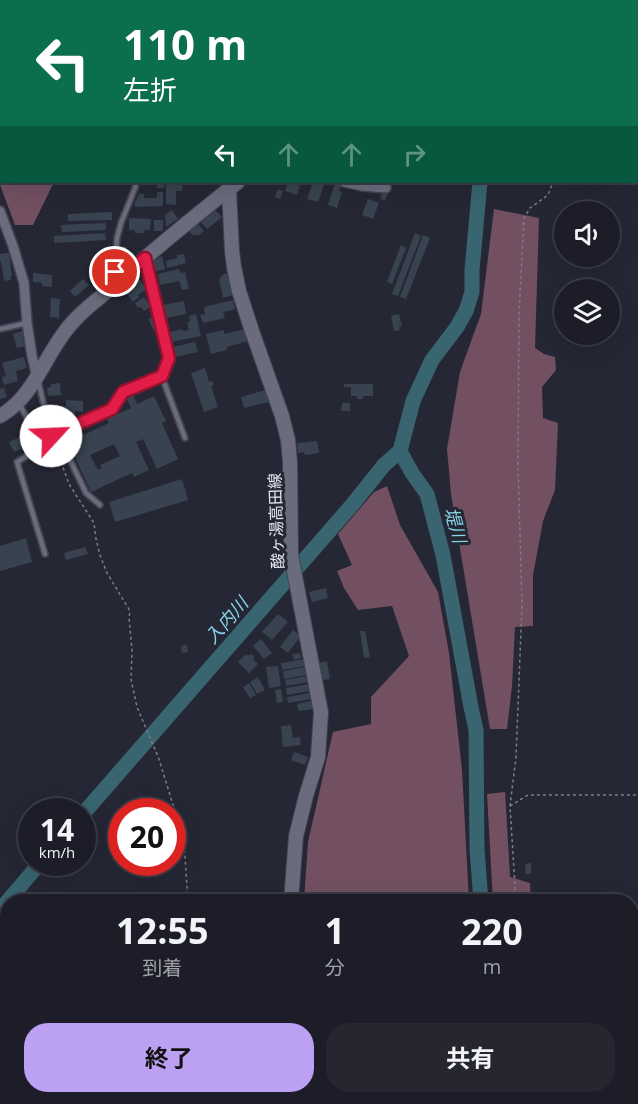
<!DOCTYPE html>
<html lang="ja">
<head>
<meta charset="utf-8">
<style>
  body { margin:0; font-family:"Open Sans","Noto Sans JP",sans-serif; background:#252630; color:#f1f3f6; height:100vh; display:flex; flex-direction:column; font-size:22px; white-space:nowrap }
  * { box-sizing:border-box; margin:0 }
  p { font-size:20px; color:#a0a2a8 }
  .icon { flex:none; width:33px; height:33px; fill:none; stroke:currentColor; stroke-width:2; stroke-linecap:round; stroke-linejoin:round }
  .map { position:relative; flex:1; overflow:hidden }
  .panel { position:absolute; left:0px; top:894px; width:639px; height:210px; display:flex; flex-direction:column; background:#1c1d28; border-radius:24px 24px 0 0; box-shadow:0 6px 24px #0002,0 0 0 2px #3a3b45 }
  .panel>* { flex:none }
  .top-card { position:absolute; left:0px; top:0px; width:639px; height:183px; box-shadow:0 6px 24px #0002,0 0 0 2px #3a3b45; background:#0b6e4f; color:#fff; overflow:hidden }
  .tools { position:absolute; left:554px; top:201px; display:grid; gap:12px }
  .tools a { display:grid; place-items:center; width:66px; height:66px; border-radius:50%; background:#1c1d28; box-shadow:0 6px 24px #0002,0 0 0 2px #3a3b45; font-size:30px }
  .speed { position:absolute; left:18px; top:798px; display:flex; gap:12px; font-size:30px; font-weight:700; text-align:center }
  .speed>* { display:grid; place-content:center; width:78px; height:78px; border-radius:50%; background:#1c1d28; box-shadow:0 6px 24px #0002,0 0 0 2px #3a3b45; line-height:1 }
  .speed small { font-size:15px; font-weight:400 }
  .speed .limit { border:9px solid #d22; background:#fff; color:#111 }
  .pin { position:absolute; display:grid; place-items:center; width:51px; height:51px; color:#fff; margin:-26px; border:3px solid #fff; border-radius:50%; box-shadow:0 2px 6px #0007 }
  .me { position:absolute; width:66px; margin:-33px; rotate:65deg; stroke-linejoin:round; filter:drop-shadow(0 0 4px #0008) }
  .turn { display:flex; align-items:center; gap:21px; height:126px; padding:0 24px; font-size:27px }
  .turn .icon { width:78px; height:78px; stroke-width:2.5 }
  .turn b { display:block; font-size:42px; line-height:51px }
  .lanes { display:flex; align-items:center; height:57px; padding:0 24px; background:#0003; justify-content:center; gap:30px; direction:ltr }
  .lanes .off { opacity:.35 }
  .eta { display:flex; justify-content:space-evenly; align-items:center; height:102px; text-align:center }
  .eta b { font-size:36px; font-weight:700; line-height:42px }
  .cta { display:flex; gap:12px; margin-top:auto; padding:12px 24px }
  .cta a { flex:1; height:69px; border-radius:24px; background:#bca0f2; color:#111; font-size:24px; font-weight:700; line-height:69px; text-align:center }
  .cta a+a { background:#252630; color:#f1f3f6 }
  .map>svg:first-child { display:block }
  .forest { fill:#725062 }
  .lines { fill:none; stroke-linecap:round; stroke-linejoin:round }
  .river { stroke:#386570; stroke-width:15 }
  .building { fill:#38434f; fill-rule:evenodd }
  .lane-casing { stroke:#43444f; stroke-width:8 }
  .street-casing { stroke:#43444f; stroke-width:12 }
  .secondary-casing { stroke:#43444f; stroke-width:16 }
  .path { stroke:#7d7e8a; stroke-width:1.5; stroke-dasharray:3 3; stroke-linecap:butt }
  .lane { stroke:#6a6b7c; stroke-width:4.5 }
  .street { stroke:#6a6b7c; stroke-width:9 }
  .secondary { stroke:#6a6b7c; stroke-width:14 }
  .route-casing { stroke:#92132f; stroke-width:15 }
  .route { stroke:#e11d48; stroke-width:10 }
  .labels { text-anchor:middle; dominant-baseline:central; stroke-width:6; stroke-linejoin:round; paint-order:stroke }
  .street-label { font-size:16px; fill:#e6e7f1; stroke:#262735 }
  .water-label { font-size:18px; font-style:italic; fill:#84d4e8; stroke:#262735 }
</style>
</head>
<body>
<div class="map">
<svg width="638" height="1104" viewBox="0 0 638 1104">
  <rect width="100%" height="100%" fill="#262735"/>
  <path class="forest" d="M 1,116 L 2,182 L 73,182 L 54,182 L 33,225 L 15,225 L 0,185 L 0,119 Z
    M 494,209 L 539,218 L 535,348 L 544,354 L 555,357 L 556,370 L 542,387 L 543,418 L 558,423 L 555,490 L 543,521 L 533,575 L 533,626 L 515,627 L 512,686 L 507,729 L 490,729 L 451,494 L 447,449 L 460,372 L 481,314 Z
    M 387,486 L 400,525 L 438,592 L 449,653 L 462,770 L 469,901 L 304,901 L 308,842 L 333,732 L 371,724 L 371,697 L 409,656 L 392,606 L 358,610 L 344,588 L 337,571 L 352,565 L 338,534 L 374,492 Z
    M 505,792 L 510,877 L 530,883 L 531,901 L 493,901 L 487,794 Z
    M 438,1097 L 468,1097 L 468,1104 L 437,1104 Z
    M 487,1097 L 487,1096 L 587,1097 L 585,1104 L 488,1104 Z"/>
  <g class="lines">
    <path class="river" d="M 562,2 L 562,0
      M 480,182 L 472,270 L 472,292 L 466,311 L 457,327 L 432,360 L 413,401 L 400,451 L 412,473 L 427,494 L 443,555 L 471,707 L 476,730 L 477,849 L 481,902
      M 82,815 L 352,505 L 384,465 L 400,451
      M 0,910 L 41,862
      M 474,1104 L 474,1096"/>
  </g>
  <path class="building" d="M 145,182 L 164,182 L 164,188 L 157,188 L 157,185 L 145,185 Z
    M 288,182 L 299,182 L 298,185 L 300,186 L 297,195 L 285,191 Z
    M 313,182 L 322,182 L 321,184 L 324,185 L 318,202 L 307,199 Z
    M 166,183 L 183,183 L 182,191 L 176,191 L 176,205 L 166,204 Z
    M 335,183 L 341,185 L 339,191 L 342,192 L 337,208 L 328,205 Z
    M 278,189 L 283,191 L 280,199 L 275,197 Z
    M 383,189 L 389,191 L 385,201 L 380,198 Z
    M 157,192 L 163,192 L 163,206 L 135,207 L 135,202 L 139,194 L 144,194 L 144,198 L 157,198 Z
    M 368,199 L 379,203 L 373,219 L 362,215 Z
    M 172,210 L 178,219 L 166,227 L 165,215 Z
    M 215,210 L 222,217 L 207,229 L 201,222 Z
    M 112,212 L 112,220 L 68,221 L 68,214 Z
    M 129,218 L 151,219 L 150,230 L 144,230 L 144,233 L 135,233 L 135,230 L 129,230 Z
    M 154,220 L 163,220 L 163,231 L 154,231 Z
    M 106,223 L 106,230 L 62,232 L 61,225 Z
    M 198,224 L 204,231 L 199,235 L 193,235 L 189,231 Z
    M 105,233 L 106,240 L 54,243 L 54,236 Z
    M 415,233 L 421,236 L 398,296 L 392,294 Z
    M 423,235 L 430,238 L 406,299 L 400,297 Z
    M 401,245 L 406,248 L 392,284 L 387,282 Z
    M 121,246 L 127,247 L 127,258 L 124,260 L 120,260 Z
    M 9,253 L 12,276 L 10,276 L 11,280 L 4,281 L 1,261 L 0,262 L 0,254 Z
    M 184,254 L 186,263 L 167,268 L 166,261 L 177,258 L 177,255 Z
    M 162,256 L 165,269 L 153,272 L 151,262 Z
    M 179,269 L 180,273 L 185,272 L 189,289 L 182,290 L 179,281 L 160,285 L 158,274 Z
    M 33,273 L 52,275 L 52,287 L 42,286 L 42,283 L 33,282 Z
    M 228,273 L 233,295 L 223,298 L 219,279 L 224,274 Z
    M 83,279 L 89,285 L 75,297 L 70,291 Z
    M 139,279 L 146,289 L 138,295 L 139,297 L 133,302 L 124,290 L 130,285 L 132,287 L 135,285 L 134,283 Z
    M 144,297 L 151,307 L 144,311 L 141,307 L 138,308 L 135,303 Z
    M 51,298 L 60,299 L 59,318 L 50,317 Z
    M 233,300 L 235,309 L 223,312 L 225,318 L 203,323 L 200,315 L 205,314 L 204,307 Z
    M 184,301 L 186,314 L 166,318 L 163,305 Z
    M 196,314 L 201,336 L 171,342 L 169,332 L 183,329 L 183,331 L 189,330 L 187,322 L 190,322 L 189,316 Z
    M 399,314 L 402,326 L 399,326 L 400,330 L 394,331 L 391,316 Z
    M 152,317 L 159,329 L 154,331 L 148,319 Z
    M 245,329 L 248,341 L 227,347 L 227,350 L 211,354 L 206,334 L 223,330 L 225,334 Z
    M 23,331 L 24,336 L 22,337 L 25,346 L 17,348 L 13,334 Z
    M 195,342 L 198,352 L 175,357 L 173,347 Z
    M 24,357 L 27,368 L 16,371 L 18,381 L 4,385 L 2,377 L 6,376 L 2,363 Z
    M 205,368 L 209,382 L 212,381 L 214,385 L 211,386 L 218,407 L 204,412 L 191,373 Z
    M 60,383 L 61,395 L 48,396 L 47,388 L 51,387 L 51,384 Z
    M 344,384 L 373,384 L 373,396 L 363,396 L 363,399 L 357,399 L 357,396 L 351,396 L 351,387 L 344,387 Z
    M 4,388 L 7,397 L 0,399 L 0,389 Z
    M 266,390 L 269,402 L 244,408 L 241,397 Z
    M 133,394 L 137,404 L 154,396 L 166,421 L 162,423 L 178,459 L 157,469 L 143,439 L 136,442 L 149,470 L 134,477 L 132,473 L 91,492 L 68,442 L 109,423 L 107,419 L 131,408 L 126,397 ZM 114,444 L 120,456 L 100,465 L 102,468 L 98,470 L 90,455 Z
    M 66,400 L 83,401 L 83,412 L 75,411 L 75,414 L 49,413 L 49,406 L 66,406 Z
    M 342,403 L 350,403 L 350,411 L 341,411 Z
    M 28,433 L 33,444 L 14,452 L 9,442 Z
    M 317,441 L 319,453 L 305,455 L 304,452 L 298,453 L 297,443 Z
    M 182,479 L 188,500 L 115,522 L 109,502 Z
    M 26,538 L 32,562 L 0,571 L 0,546 Z
    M 85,547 L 88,554 L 66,560 L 64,553 Z
    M 326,588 L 328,598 L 312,602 L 309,592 Z
    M 278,614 L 288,622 L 272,640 L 262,632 Z
    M 293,630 L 301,636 L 288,653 L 280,647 Z
    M 360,631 L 365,631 L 370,657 L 364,658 Z
    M 261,639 L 272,653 L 264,659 L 253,646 Z
    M 187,645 L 188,652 L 182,653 L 181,646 Z
    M 300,653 L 301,658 L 294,660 L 292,654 Z
    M 246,654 L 248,656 L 251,654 L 255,657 L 253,659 L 258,664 L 249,673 L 238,662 Z
    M 304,659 L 305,666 L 282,670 L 281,663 Z
    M 327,661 L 330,679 L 323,680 L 319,663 Z
    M 278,666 L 281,686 L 269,688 L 266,667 Z
    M 305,667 L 307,675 L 284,679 L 283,671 Z
    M 307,676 L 308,682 L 286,686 L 285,680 Z
    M 258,677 L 265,690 L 257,694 L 250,682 Z
    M 249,683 L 256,695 L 250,698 L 243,687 Z
    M 309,684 L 310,691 L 287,695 L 286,688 Z
    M 281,689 L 283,702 L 277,703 L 275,690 Z
    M 310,693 L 311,699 L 288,703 L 287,697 Z
    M 311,701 L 313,709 L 299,711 L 297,704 Z
    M 291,725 L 293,738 L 300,737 L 301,745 L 283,747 L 281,726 Z
    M 294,752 L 308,757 L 305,765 L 291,760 Z
    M 531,863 L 531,874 L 526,874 L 525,864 Z"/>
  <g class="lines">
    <defs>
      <path id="lane" d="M 118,278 L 115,272 L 117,238 L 121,223 L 135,188 L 136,182
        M 0,329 L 27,323
        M 162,377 L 169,358
        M 38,380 L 51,436 L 112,409 L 123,392 L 162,377 L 185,438
        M 20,405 L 42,447 L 17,462 L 45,554
        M 57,433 L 86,493 L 100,505"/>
      <path id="street" d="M 195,0 L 196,2
        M 320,0 L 321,2
        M 45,2 L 45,0
        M 252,2 L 253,0
        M 0,52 L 2,53
        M 0,99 L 2,95
        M 344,182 L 362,186 L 386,188
        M 0,211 L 13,246 L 24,283 L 27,323 L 32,356 L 37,377
        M 145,258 L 169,358"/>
      <path id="secondary" d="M 399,2 L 400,0
        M 238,182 L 229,189 L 232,251 L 234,267 L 239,291 L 252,331 L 282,416 L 288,440 L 290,462 L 291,555 L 321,712 L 318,757 L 306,796 L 296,836 L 291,902
        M 0,416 C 36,396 45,352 72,323 C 83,310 97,300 110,289 C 148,254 189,221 229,189
        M 299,1096 L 302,1104"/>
    </defs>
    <use href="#lane" class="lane-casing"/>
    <use href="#street" class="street-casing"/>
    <use href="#secondary" class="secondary-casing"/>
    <path class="path" d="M 579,2 L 579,0
      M 55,445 L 69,484 L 94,523 L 96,539 L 100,555 L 107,573 L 130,611 L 129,618 L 132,650 L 131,679 L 137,707 L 159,759 L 184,841 L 188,902
      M 510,806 L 528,795 L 638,795
      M 516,902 L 510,806 L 516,757 L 522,605 L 518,465 L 519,314 L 524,218 L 530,208 L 548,195 L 553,182
      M 0,976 L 8,976
      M 532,1096 L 532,1104
      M 189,1104 L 191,1096"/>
    <use href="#lane" class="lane"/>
    <use href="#street" class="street"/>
    <use href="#secondary" class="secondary"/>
  </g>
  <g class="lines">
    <defs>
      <path id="route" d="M 51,436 L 112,409 L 123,392 L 162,376 L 169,358 L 145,258 L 119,280 L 115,272"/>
    </defs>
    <use href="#route" class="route-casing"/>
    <use href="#route" class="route"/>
  </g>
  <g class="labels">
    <g class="street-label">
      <text transform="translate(276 521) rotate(-92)">酸ヶ湯高田線</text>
    </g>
    <g class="water-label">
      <text transform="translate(456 525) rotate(75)">堤川</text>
      <text transform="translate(226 620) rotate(-49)">入内川</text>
    </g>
  </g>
</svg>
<div class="tools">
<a><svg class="icon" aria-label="sound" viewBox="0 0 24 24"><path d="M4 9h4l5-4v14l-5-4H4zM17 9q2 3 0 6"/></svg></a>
<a><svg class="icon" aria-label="layers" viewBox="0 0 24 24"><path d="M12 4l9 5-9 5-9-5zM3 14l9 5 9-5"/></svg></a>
</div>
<div class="speed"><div>14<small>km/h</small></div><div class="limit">20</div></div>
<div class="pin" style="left:115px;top:272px;background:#d93025"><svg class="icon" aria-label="arrive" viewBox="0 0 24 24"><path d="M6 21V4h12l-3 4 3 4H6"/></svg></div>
<svg class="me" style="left:51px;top:436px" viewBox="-20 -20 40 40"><circle r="19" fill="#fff"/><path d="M0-13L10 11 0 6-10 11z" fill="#e11d48"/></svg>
<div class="top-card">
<div class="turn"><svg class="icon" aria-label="left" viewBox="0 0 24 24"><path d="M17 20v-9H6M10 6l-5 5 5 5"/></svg><div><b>110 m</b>左折</div></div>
<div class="lanes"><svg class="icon" aria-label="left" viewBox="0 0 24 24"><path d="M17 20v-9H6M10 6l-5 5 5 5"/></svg><svg class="icon off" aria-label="ahead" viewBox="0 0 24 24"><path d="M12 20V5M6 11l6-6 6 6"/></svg><svg class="icon off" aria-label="ahead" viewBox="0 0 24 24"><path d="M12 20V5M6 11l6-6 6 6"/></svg><svg class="icon off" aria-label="right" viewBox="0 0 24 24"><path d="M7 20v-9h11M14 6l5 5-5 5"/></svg></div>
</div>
<section class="panel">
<div class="eta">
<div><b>12:55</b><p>到着</p></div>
<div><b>1</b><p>分</p></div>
<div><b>220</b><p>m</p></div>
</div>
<div class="cta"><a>終了</a><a>共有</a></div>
</section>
</div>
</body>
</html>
